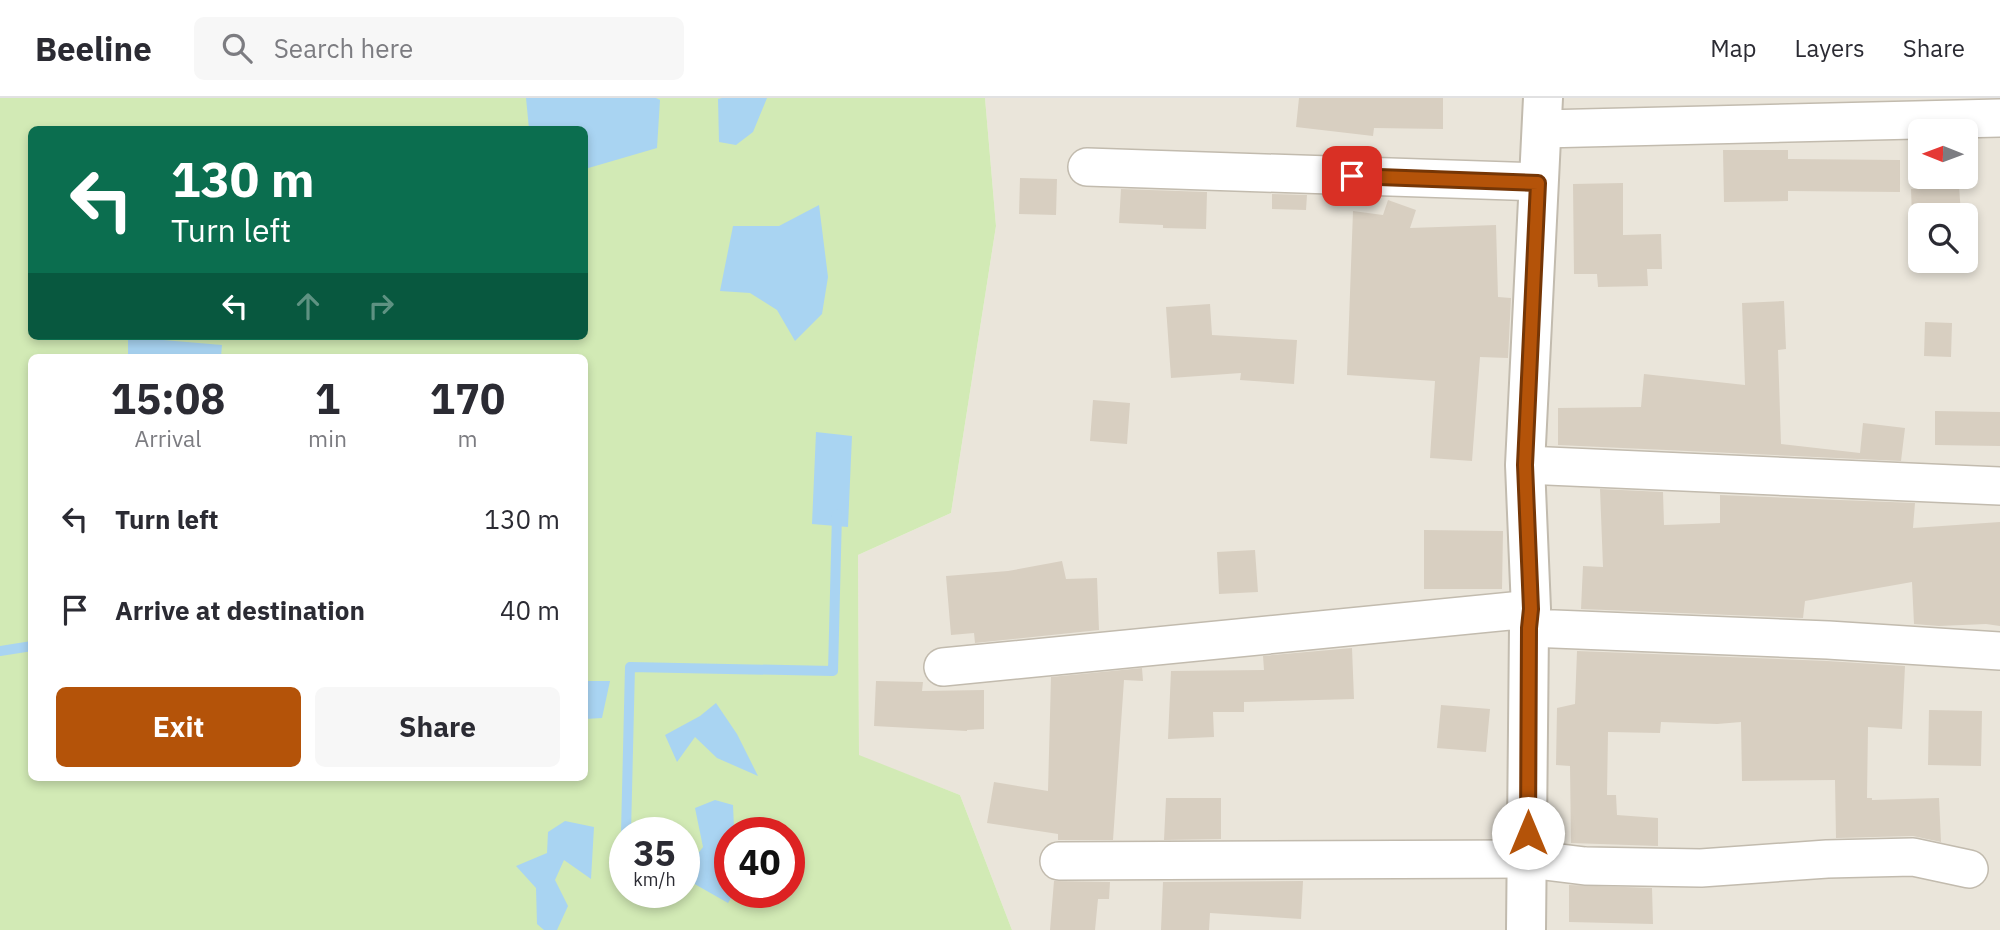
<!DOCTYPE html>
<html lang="en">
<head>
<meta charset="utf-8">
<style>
  body { margin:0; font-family:"IBM Plex Sans",sans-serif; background:#f7f7f7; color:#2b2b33; height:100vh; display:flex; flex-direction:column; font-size:26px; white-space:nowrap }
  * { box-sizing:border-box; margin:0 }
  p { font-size:23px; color:#7c7c81 }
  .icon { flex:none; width:38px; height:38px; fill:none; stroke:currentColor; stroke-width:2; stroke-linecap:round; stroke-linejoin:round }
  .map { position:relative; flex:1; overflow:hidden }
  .side { position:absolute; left:28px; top:256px; width:560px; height:427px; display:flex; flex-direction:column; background:#fff; border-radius:10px; box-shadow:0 4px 10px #0003 }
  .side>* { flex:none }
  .guide { position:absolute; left:28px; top:28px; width:560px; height:214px; border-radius:10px; box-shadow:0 4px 10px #0003; background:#0b6e4f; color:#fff; overflow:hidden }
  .needle { width:46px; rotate:271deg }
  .fabs { position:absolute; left:1908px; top:21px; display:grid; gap:14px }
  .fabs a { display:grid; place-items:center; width:70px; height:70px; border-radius:10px; background:#fff; box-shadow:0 4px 10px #0003; font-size:35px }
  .speed { position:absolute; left:609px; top:719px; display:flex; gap:14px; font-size:35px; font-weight:700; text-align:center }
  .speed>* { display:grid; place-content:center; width:91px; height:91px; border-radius:50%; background:#fff; box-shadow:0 4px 10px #0003; line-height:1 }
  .speed small { font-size:18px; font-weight:400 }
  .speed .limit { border:10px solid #d22; background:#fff; color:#111 }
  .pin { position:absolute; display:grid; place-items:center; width:60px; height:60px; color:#fff; margin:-30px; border-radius:14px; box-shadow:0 4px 10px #0006 }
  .me { position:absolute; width:77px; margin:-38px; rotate:0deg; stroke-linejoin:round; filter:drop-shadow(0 0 5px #0008) }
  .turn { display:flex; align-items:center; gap:24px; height:147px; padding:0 28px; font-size:32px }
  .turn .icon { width:91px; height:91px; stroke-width:2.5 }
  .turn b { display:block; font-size:49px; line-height:60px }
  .lanes { display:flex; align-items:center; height:66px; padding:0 28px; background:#0003; justify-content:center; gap:35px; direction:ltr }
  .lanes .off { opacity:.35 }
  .eta { display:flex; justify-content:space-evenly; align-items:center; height:119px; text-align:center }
  .eta b { font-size:42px; font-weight:800; line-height:49px }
  .action { display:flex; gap:14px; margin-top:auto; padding:14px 28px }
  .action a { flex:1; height:80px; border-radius:10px; background:#b45309; color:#fff; font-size:28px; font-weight:800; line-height:80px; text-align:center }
  .action a+a { background:#f7f7f7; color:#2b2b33 }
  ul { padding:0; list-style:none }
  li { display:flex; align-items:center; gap:21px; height:91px; padding:0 28px }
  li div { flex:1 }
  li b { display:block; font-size:26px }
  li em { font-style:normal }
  header { display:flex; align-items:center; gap:42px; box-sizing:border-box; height:98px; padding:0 35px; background:#fff; border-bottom:2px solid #e1e1e2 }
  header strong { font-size:33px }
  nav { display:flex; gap:38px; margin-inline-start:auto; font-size:24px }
  .search { width:490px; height:63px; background:#f7f7f7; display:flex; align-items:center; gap:18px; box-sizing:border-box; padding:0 24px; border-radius:10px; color:#7c7c81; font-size:26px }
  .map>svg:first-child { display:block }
  .residential { fill:#eae5da; fill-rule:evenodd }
  .green { fill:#d2eab5; fill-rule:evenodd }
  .water { fill:#a9d4f2 }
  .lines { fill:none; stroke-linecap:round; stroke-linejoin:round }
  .stream { stroke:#a9d4f2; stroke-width:10 }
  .building { fill:#d8cfc1 }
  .minor-casing { stroke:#c2bbae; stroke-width:40 }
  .tertiary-casing { stroke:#c2bbae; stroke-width:42 }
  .minor { stroke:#fff; stroke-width:37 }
  .tertiary { stroke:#fff; stroke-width:38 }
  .route-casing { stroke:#753606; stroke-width:18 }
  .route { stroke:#b45309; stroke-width:12 }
</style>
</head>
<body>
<header>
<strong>Beeline</strong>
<div class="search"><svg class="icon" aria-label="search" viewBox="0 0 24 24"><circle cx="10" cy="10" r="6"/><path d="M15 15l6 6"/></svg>Search here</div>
<nav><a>Map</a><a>Layers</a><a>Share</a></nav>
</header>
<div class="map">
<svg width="2000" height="832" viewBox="0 0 2000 832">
  <rect width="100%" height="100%" fill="#f6f3ec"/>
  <path class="residential" d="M 985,0 L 2000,0 L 2000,832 L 1012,832 L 960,697 L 859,658 L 858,457 L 951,415 L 996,128 ZM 1920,33 L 1965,33 L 1965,79 L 1920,79 ZM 1920,117 L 1965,117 L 1965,163 L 1920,163 Z"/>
  <path class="green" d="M 0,0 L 985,0 L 996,128 L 951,415 L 858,457 L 859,657 L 960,697 L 1012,832 L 0,832 ZM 32,32 L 584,32 L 584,238 L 32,238 ZM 32,259 L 584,259 L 584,679 L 32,679 ZM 625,735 L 684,735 L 684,794 L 625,794 ZM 730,735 L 789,735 L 789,794 L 730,794 Z"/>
  <path class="water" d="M 526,0 L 656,0 L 660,2 L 657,50 L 585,71 L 584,32 L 529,31 Z
    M 722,0 L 767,0 L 753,34 L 736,47 L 719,44 L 718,1 Z
    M 819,107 L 828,179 L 822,216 L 795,243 L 777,212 L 750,195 L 720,193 L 733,128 L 779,128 Z
    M 128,239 L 222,247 L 221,259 L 128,259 Z
    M 816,334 L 852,338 L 848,429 L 812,426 Z
    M 584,583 L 610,583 L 602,620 L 585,621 Z
    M 716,605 L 737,636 L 758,678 L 717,660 L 695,639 L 677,664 L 665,637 L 700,618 Z
    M 715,702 L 733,707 L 734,730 L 740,735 L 730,735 L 730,794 L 734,795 L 728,805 L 684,780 L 684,774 L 703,749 L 695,710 Z
    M 565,723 L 594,729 L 591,781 L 564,762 L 555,782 L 568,808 L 557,832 L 544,832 L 537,826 L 536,790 L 516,768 L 547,755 L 548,734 Z"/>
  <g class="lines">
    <path class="stream" d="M 0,553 L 32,548
      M 626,735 L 630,569 L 833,573 L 837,416"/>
  </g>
  <path class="building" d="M 1299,0 L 1443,0 L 1443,31 L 1374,30 L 1373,38 L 1296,29 Z
    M 1723,52 L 1788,52 L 1788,61 L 1900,62 L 1900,94 L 1788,93 L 1788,103 L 1724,104 Z
    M 1020,80 L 1057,81 L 1056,117 L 1019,116 Z
    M 1623,85 L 1623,137 L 1661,136 L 1662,171 L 1647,171 L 1648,188 L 1598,189 L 1597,176 L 1574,176 L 1573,86 Z
    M 1959,88 L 1961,116 L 1912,119 L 1911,91 Z
    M 1121,91 L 1207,94 L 1206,131 L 1163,130 L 1163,127 L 1119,125 Z
    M 1272,96 L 1307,97 L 1306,112 L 1272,111 Z
    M 1388,102 L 1416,112 L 1410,130 L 1496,127 L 1498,199 L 1511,200 L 1508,260 L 1480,259 L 1472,363 L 1430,360 L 1435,283 L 1347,277 L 1353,113 L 1383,117 Z
    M 1784,203 L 1786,251 L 1778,252 L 1781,346 L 1860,355 L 1863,325 L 1905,330 L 1901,363 L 1558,347 L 1558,310 L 1641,309 L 1644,276 L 1745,287 L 1742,205 Z
    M 1210,206 L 1212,237 L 1297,242 L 1294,286 L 1240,282 L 1241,275 L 1171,280 L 1166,209 Z
    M 1925,224 L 1952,225 L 1951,259 L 1924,258 Z
    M 1093,302 L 1130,305 L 1127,346 L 1090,343 Z
    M 1935,313 L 2000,314 L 2000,348 L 1935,347 Z
    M 1600,391 L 1663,394 L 1664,427 L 1720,425 L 1720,397 L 1915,405 L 1913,430 L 2000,424 L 2000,528 L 1986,526 L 1939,528 L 1914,526 L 1912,484 L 1805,503 L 1803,520 L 1581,511 L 1583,468 L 1603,469 Z
    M 1424,432 L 1503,433 L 1502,491 L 1424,491 Z
    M 1255,452 L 1258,494 L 1219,496 L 1217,454 Z
    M 1062,463 L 1066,481 L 1097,480 L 1099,532 L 975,545 L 974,535 L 951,537 L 946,478 L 1008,473 Z
    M 1352,550 L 1354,601 L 1244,604 L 1244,614 L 1213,614 L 1214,639 L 1168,641 L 1171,573 L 1264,572 L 1263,558 Z
    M 1577,553 L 1827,563 L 1905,568 L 1902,631 L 1868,629 L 1867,700 L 1872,700 L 1872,702 L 1939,700 L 1941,744 L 1913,738 L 1836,740 L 1835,682 L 1742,683 L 1741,624 L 1717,626 L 1661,624 L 1660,635 L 1608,634 L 1607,697 L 1616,697 L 1617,717 L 1658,720 L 1658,748 L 1571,745 L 1570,668 L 1556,667 L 1557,610 L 1575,606 Z
    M 1142,570 L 1143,583 L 1124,582 L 1113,742 L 1058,742 L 1058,736 L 987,725 L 994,684 L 1048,693 L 1051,579 Z
    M 876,583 L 923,584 L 922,593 L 984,592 L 984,631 L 967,632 L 967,633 L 874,628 Z
    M 1441,607 L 1490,611 L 1486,654 L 1437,650 Z
    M 1929,612 L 1982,613 L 1981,668 L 1928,667 Z
    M 1166,700 L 1221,700 L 1221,741 L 1164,742 Z
    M 1054,783 L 1110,784 L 1109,801 L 1098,801 L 1095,832 L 1050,832 Z
    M 1303,783 L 1301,821 L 1210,815 L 1209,832 L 1161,832 L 1163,784 Z
    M 1569,787 L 1652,790 L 1653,826 L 1569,824 Z"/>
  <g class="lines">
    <defs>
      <path id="minor" d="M 1542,31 L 2000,20
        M 1087,69 L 1538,84
        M 1525,367 L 2000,388
        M 1529,530 L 1828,542 L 2000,553
        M 943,569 L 1531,511
        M 1059,763 L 1528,761 L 1585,768 L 1701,770 L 1827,761 L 1913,759 L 1969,771"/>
      <path id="tertiary" d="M 1526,832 L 1529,530 L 1531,511 L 1525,367 L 1543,0"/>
    </defs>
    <use href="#minor" class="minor-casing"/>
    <use href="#tertiary" class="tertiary-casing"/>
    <use href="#minor" class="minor"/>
    <use href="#tertiary" class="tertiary"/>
  </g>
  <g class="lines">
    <defs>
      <path id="route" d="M 1352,78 L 1538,85 L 1525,367 L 1531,511 L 1529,530 L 1528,735"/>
    </defs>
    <use href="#route" class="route-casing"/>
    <use href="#route" class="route"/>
  </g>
</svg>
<div class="fabs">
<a><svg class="needle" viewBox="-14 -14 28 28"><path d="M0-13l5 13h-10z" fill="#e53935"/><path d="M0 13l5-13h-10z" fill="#7c7c81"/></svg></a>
<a><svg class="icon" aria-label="search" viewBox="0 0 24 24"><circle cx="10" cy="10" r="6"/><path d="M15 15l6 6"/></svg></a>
</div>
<div class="speed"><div>35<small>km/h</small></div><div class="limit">40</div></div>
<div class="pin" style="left:1352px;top:78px;background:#d93025"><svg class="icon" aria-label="arrive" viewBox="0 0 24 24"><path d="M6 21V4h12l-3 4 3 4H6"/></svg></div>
<svg class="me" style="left:1528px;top:735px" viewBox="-20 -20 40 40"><circle r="19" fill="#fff"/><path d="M0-13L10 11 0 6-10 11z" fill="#b45309"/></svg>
<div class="guide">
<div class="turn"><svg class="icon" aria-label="left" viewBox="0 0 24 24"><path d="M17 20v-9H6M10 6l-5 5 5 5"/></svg><div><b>130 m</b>Turn left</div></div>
<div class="lanes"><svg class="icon" aria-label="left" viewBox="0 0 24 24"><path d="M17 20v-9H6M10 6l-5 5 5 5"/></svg><svg class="icon off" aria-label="ahead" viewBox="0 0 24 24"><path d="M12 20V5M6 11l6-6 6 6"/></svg><svg class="icon off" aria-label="right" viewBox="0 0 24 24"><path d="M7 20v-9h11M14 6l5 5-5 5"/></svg></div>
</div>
<section class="side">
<div class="eta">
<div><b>15:08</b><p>Arrival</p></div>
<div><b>1</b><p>min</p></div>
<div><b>170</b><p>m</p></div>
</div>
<ul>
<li><svg class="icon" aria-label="left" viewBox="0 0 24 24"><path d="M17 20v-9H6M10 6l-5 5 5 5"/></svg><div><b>Turn left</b></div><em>130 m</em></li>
<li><svg class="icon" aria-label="arrive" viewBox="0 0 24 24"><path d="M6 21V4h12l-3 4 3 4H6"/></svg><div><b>Arrive at destination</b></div><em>40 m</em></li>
</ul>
<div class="action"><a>Exit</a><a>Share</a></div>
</section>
</div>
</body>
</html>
